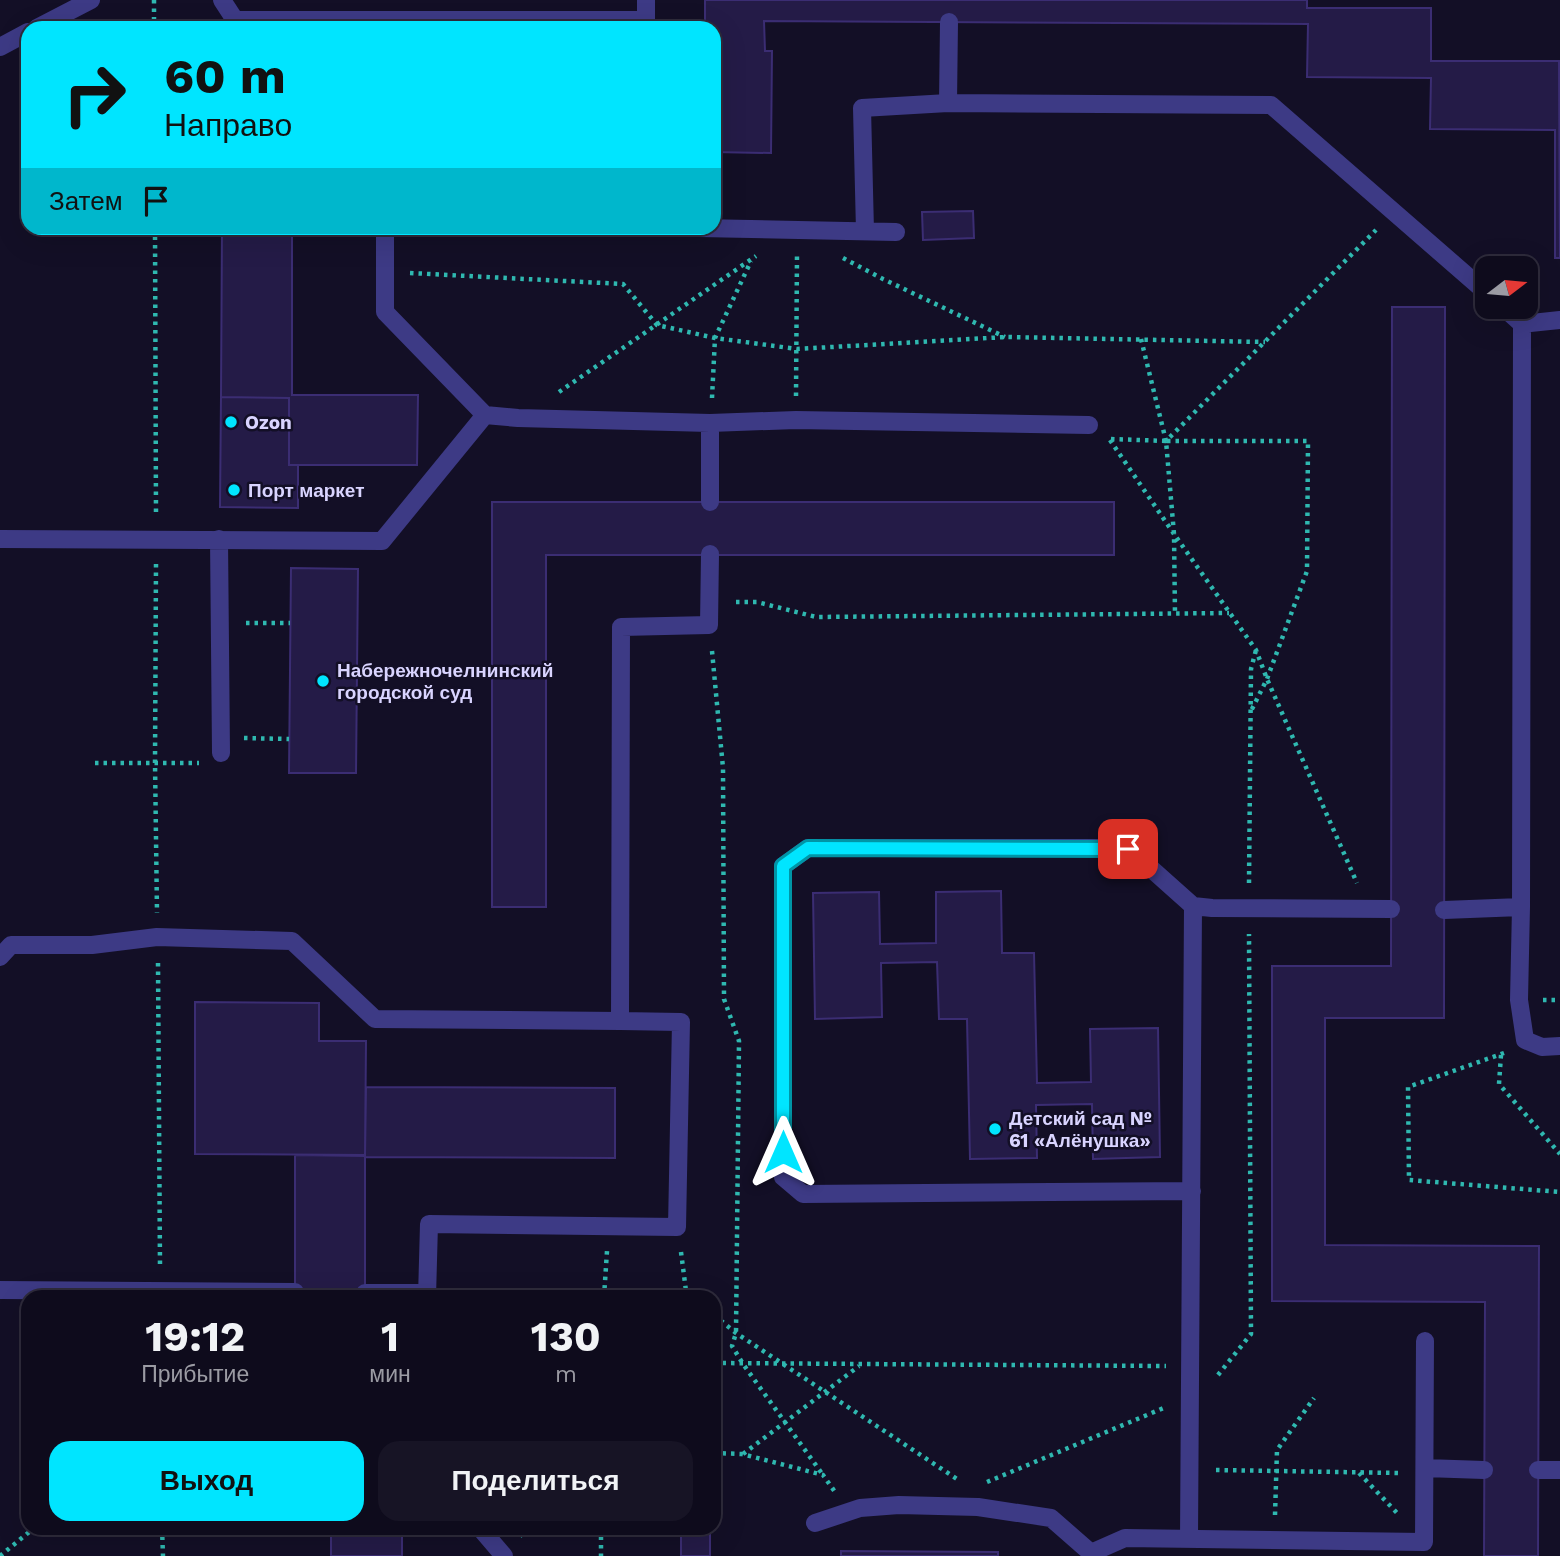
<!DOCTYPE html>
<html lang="ru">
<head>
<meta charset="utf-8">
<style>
  body { margin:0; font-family:"Work Sans",sans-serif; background:#171425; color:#f1f3f6; height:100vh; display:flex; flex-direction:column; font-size:26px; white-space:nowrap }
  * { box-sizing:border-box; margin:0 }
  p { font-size:23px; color:#9b9ba3 }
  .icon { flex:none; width:38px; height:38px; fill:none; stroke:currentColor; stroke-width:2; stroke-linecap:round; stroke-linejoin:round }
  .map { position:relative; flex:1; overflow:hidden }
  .panel { position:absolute; left:21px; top:1290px; width:700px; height:245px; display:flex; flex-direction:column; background:#0e0b1c; border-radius:21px; box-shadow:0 7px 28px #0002,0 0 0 2px #2e2b3b }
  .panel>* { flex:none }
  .banner { position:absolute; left:21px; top:21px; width:700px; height:214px; border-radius:21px; box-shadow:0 7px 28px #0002,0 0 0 2px #2e2b3b; background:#00e5ff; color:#111; overflow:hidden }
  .needle { width:46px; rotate:74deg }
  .buttons { position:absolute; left:1475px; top:256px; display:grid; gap:14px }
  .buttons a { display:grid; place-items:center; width:63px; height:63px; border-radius:14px; background:#0e0b1c; box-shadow:0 7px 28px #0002,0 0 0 2px #2e2b3b; font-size:35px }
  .pin { position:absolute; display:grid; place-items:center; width:60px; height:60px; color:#fff; margin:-30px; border-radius:14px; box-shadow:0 4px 10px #0006 }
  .me { position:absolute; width:77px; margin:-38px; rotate:0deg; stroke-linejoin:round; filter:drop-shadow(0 0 5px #0008) }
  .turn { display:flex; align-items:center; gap:24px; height:147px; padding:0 28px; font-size:32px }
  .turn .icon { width:91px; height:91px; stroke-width:2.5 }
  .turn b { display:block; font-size:49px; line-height:60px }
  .then { display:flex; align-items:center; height:66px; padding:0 28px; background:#0003; gap:14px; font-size:26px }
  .eta { display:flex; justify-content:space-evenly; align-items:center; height:119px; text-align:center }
  .eta b { font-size:42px; font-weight:700; line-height:49px }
  .action { display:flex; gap:14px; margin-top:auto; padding:14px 28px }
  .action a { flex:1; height:80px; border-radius:21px; background:#00e5ff; color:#111; font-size:28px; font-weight:700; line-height:80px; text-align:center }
  .action a+a { background:#171425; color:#f1f3f6 }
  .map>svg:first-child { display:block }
  .building { fill:#241b47; stroke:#3b2d73; stroke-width:2 }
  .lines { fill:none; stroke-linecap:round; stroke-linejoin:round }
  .path { stroke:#2fb8b0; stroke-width:4.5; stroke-dasharray:3.5 5; stroke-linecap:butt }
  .service { stroke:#3d3a85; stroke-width:18 }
  .route-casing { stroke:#0095a6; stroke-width:18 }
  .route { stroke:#00e5ff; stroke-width:12 }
  .poi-dot { fill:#00e5ff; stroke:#130f26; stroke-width:2.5 }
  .labels { text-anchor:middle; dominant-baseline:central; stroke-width:5; stroke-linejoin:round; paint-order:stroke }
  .poi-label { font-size:19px; font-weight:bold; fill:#d9d4ff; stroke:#130f26; text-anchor:start }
</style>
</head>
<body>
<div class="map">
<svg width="1560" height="1556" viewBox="0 0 1560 1556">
  <rect width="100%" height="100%" fill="#130f26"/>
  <path class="building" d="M 705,0 L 1307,0 L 1307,8 L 1431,8 L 1431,61 L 1559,61 L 1560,258 L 1555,258 L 1555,130 L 1430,129 L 1431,78 L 1307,77 L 1308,24 L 764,21 L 765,51 L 772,51 L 771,153 L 714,152 L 714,28 L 705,28 Z
    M 973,211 L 974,238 L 923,240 L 922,212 Z
    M 222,228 L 292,228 L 292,395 L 418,395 L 417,465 L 289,465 L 289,398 L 221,397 Z
    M 1392,307 L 1445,307 L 1444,1018 L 1325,1018 L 1325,1245 L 1539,1246 L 1538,1556 L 1484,1556 L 1485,1302 L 1272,1301 L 1272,966 L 1391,966 Z
    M 221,397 L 289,398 L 289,465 L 298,465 L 298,508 L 220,507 Z
    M 492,502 L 1114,502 L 1114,555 L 546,555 L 546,907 L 492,907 Z
    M 291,568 L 358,569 L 356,773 L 289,773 Z
    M 1001,891 L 1002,953 L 1034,953 L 1037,1083 L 1091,1082 L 1090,1029 L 1158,1028 L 1160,1157 L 1093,1159 L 1092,1104 L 1036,1105 L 1037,1158 L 970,1159 L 967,1019 L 939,1019 L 937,962 L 881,963 L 882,1017 L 815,1019 L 813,893 L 879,892 L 880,944 L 936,943 L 936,892 Z
    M 195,1002 L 319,1003 L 319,1041 L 366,1041 L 365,1155 L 195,1154 Z
    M 366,1087 L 615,1088 L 615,1158 L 365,1157 L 365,1297 L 295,1297 L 295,1155 L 365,1156 Z
    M 294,1528 L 402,1529 L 402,1556 L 331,1556 L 331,1528 Z
    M 681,1528 L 710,1528 L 710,1556 L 681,1556 Z
    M 841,1551 L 998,1552 L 998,1556 L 841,1556 Z"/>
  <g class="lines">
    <path class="path" d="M 154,0 L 154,28
      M 155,228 L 156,514
      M 843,258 L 883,279 L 1005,337
      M 410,273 L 623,284 L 657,325 L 715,338 L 797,349 L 1006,337 L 1265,342
      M 1141,339 L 1166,441 L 1376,230
      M 559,392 L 756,256
      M 796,396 L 797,254
      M 712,398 L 715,338 L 751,261
      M 1111,439 L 1166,441 L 1174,534 L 1256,650 L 1267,679 L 1357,883
      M 1110,440 L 1174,534 L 1175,614
      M 1167,441 L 1308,441 L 1307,571 L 1267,679 L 1251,711
      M 156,564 L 155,763 L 157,913
      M 736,602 L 757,602 L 816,617 L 1229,613
      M 246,623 L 290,623
      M 712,651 L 723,768 L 724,999 L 739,1041 L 736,1333 L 732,1346 L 743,1364 L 823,1475
      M 244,738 L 289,739
      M 95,763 L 199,763
      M 1249,883 L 1251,669 L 1256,650
      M 158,963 L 160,1266
      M 1543,1000 L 1560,1000
      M 1504,1053 L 1408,1087 L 1409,1180 L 1560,1192
      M 1501,1055 L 1499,1084 L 1560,1154
      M 681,1252 L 686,1291 L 692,1297
      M 604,1297 L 607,1251
      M 714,1315 L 736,1333 L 957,1479
      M 714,1363 L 1166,1366
      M 1218,1375 L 1251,1334 L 1249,934
      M 714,1453 L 742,1454 L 823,1475 L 835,1492
      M 743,1454 L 859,1366
      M 1216,1470 L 1399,1473
      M 1359,1473 L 1399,1515
      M 987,1482 L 1166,1407
      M 1275,1515 L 1277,1450 L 1314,1398
      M 162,1528 L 163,1556
      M 601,1528 L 601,1556
      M 520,1536 L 531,1528
      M 0,1556 L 34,1528"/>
    <path class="service" d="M 222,0 L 235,20 L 646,20 L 646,0
      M 37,28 L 91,0
      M 0,47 L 28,32
      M 948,103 L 949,22
      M 385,228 L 385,312 L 485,415
      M 699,228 L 896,232
      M 865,231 L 862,108 L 948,103 L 1271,105 L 1488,294
      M 1502,306 L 1522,324 L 1521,907 L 1519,1000 L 1525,1040 L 1542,1047 L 1560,1046
      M 1522,324 L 1560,320
      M 710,423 L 710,502
      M 0,539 L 382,541 L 485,415 L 518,418 L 710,423 L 796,420 L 1089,425
      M 219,539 L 221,753
      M 1193,906 L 1212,908 L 1391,909
      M 1444,910 L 1521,907
      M 0,957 L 11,945 L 92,945 L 157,937 L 292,941 L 375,1019 L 620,1021
      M 0,1290 L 295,1292
      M 365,1293 L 427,1293
      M 427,1297 L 429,1224 L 677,1227 L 681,1022 L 620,1021 L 621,627 L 709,625 L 710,554
      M 1425,1468 L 1484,1470
      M 1538,1470 L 1560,1470
      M 815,1523 L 860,1508 L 899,1505 L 978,1507 L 1051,1518 L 1091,1553 L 1091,1556
      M 480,1528 L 504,1556
      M 1189,1539 L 1193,906 L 1128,848 L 808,848 L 783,866 L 783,1177 L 803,1194 L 1192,1191
      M 1091,1553 L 1125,1538 L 1424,1542 L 1425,1341"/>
  </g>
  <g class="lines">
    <defs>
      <path id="route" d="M 783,1152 L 783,866 L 808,848 L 1128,849"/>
    </defs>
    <use href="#route" class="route-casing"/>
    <use href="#route" class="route"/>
  </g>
  <g class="poi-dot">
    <circle cx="231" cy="422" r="7"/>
    <circle cx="234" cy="490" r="7"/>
    <circle cx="323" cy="681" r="7"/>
    <circle cx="995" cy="1129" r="7"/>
  </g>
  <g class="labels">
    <g class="poi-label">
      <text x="245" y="422">Ozon</text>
      <text x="248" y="490">Порт маркет</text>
      <text x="337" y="670">Набережночелнинский<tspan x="337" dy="22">городской суд</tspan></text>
      <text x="1009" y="1118">Детский сад №<tspan x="1009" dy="22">61 «Алёнушка»</tspan></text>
    </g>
  </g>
</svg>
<div class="buttons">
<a><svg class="needle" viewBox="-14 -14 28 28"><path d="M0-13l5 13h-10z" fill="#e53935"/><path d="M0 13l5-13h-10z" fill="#9b9ba3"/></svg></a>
</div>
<div class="pin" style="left:1128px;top:849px;background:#d93025"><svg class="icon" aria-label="arrive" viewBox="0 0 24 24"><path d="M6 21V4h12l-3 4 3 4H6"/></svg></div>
<svg class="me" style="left:783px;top:1152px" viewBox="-20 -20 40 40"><path d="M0-17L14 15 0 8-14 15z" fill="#00e5ff" stroke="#fff" stroke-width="4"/></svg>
<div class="banner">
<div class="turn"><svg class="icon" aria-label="right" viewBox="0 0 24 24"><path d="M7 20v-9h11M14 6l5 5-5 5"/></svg><div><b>60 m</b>Направо</div></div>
<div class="then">Затем<svg class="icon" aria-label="arrive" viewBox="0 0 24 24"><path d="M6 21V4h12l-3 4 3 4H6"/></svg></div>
</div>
<section class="panel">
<div class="eta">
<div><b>19:12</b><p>Прибытие</p></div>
<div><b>1</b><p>мин</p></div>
<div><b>130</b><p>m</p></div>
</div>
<div class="action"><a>Выход</a><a>Поделиться</a></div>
</section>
</div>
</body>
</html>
